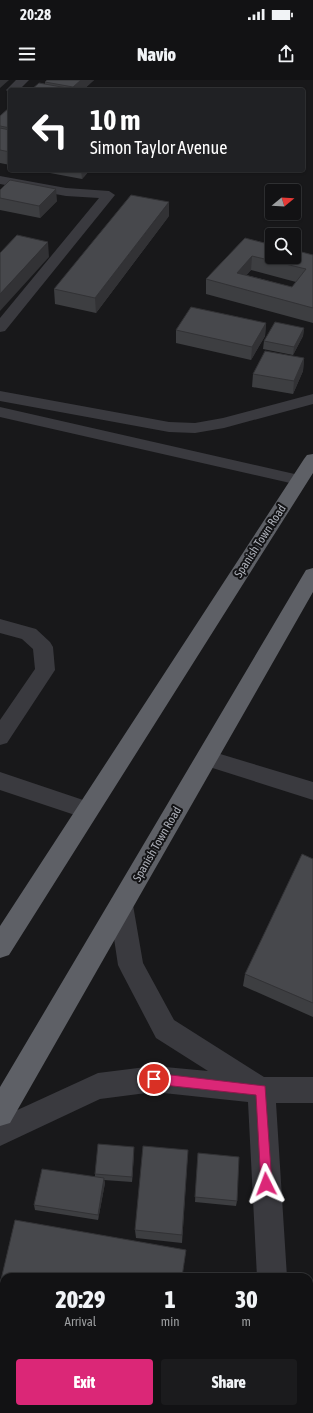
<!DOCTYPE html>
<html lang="en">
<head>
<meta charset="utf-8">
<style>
  body { margin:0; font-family:"Asap Condensed",sans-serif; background:#1b1b1d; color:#f1f3f6; height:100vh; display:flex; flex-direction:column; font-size:15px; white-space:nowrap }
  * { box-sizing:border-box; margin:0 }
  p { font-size:13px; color:#9c9ea0 }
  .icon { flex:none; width:22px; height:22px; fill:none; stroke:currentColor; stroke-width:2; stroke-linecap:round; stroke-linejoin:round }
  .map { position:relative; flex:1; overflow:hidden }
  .drawer { position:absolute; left:0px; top:1193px; width:313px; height:140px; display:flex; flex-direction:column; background:#121214; border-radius:12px 12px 0 0; box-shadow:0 1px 3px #0004,0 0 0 1px #313234 }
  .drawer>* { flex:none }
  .hud { position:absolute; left:8px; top:8px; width:297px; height:84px; border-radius:4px; box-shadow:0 1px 3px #0004,0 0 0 1px #313234; background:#202124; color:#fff; overflow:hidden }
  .needle { width:26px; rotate:72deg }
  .fabs { position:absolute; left:265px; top:104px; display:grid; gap:8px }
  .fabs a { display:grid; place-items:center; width:36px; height:36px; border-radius:4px; background:#121214; box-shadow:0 1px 3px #0004,0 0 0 1px #313234; font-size:20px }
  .pin { position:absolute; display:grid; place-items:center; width:34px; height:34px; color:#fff; margin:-17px; border:2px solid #fff; border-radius:50%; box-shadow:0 1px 4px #0007 }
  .me { position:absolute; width:44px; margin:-22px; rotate:357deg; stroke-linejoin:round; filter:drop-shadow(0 0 3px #0008) }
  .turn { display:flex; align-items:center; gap:14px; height:84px; padding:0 16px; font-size:18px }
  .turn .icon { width:52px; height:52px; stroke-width:2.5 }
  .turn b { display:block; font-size:28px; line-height:34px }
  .eta { display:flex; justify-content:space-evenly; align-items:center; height:68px; text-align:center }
  .eta b { font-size:24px; font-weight:800; line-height:28px }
  .button { display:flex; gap:8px; margin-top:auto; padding:8px 16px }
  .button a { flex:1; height:46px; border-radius:4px; background:#db2777; color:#fff; font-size:16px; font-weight:800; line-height:46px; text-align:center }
  .button a+a { background:#1b1b1d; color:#f1f3f6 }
  .status { display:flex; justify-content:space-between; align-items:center; height:28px; padding:0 20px; background:#121214; direction:ltr }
  .status svg { height:11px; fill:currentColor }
  header { display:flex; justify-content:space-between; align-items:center; height:52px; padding:0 16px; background:#121214; font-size:18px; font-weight:800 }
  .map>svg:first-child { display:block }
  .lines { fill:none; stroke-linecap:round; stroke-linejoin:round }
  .service { fill:#3a3a3f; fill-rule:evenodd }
  .minor { fill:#3a3a3f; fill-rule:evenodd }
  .trunk { fill:#5e6066; fill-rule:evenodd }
  .wall { fill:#3d3e41; fill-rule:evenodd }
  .shaded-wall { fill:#323235 }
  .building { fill:#47484c; stroke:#323235; fill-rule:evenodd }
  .route { fill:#db2777; stroke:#8e194d }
  .labels { text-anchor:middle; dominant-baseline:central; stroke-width:4; stroke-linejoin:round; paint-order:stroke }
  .street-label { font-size:12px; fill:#acafb8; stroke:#131315 }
</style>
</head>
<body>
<div class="status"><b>20:28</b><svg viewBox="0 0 49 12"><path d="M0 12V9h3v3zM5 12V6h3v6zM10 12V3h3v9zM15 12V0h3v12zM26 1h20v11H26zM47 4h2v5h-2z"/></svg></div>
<header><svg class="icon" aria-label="menu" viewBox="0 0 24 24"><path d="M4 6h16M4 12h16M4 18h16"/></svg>Navio<svg class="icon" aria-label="share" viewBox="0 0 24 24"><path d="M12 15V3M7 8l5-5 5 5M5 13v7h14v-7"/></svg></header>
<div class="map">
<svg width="313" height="1333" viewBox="0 0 313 1333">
  <rect width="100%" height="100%" fill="#18181a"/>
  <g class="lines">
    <path class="service" d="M 16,0 L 29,0 L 19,10 L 10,10 L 10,13 L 8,12 L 6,10 Z
      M 0,96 L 66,108 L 109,111 L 115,115 L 5,251 L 0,252 L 0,238 L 99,118 L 66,116 L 0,104 Z
      M 0,311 L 169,342 L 195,343 L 223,338 L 313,314 L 313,324 L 224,348 L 195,353 L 169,352 L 0,321 Z
      M 0,327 L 299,395 L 305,396 L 308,400 L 305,404 L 299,405 L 0,337 Z
      M 0,539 L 36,549 L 50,562 L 53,567 L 55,590 L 7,663 L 0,665 L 0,640 L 35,589 L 33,569 L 22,559 L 0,553 Z
      M 207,670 L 313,702 L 313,720 L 200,684 L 196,678 L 200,672 Z
      M 0,692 L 95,724 L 98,730 L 95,736 L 87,739 L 0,710 Z"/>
    <path class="minor" d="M 121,814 L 130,818 L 133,825 L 143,883 L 174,940 L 264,997 L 313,997 L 313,1023 L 276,1023 L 287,1197 L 257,1197 L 248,1022 L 154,1012 L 100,1019 L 0,1066 L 0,1038 L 98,993 L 154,986 L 208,991 L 156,958 L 122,893 L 118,885 L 109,825 L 112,818 Z
      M 263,1329 L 295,1329 L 295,1333 L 263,1333 Z"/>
    <path class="trunk" d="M 313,374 L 313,393 L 9,875 L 0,878 L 0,846 L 304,379 L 307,375 Z
      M 313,488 L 313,512 L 10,1043 L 0,1046 L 0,1007 L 303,495 L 306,490 Z"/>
  </g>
  <path class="wall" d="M 94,0 L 83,10 L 31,10 L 45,4 L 45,2 Z
    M 10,27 L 10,85 L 0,83 L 0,36 Z
    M 34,90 L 90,90 L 82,99 Z
    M 0,110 L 57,121 L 40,138 L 0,130 Z
    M 169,136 L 96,233 L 55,224 L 54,209 Z
    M 245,158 L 313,175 L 313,243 L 206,214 L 206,199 ZM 251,190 L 296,202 L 292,207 L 246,195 Z
    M 266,243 L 265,256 L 251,280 L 176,263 L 176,250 Z
    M 304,248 L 303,256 L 293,275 L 263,269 L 264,261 Z
    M 304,278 L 303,291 L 293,314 L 252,307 L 253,294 Z
    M 313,779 L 313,937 L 243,906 L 245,894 Z
    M 188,1070 L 182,1163 L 136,1158 L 135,1150 Z
    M 134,1072 L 132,1102 L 104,1100 L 105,1103 L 98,1140 L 35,1130 L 34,1125 L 95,1097 L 95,1094 Z
    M 198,1073 L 237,1121 L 236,1126 L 195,1122 Z
    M 15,1140 L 186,1170 L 182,1197 L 4,1197 L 4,1233 L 0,1232 L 0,1204 Z
    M 223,1329 L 258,1329 L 257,1331 Z"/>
  <path class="shaded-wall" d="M 0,0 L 9,0 L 0,8 Z
    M 81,0 L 94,0 L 83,10 L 74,10 L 73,7 Z
    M 81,90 L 90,90 L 82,99 Z
    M 56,109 L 57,121 L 40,138 L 39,126 Z
    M 169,122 L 169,136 L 96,233 L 95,218 Z
    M 48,162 L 49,177 L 0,231 L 0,214 Z
    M 252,176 L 251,190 L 236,208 L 237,193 Z
    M 266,243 L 265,256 L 251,280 L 252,267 Z
    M 304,248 L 303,256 L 293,275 L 294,267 Z
    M 304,278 L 303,291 L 293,314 L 294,301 Z
    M 134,1067 L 134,1072 L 132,1102 L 132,1097 Z
    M 104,1098 L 105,1103 L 98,1140 L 98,1135 Z
    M 72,1329 L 75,1329 L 74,1333 L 70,1333 Z
    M 111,1329 L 113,1329 L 113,1333 L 111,1333 Z"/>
  <path class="building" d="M 47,0 L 81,0 L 73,7 L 45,2 Z
    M 39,3 L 73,9 L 72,10 L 31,10 Z
    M 10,27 L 10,48 L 0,46 L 0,36 Z
    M 0,48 L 10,50 L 10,72 L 0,70 Z
    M 10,100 L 56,109 L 39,126 L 0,118 L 0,110 Z
    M 131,115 L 169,122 L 95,218 L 54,209 Z
    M 17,155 L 48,162 L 0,214 L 0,173 Z
    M 245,158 L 272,165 L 272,177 L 294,177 L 294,170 L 313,175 L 313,228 L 206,199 ZM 252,176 L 306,189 L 292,207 L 237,193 Z
    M 191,227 L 266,243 L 252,267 L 176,250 Z
    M 275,242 L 304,248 L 294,267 L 264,261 Z
    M 265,271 L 304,278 L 294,301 L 253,294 Z
    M 302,774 L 313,779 L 313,923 L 245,894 Z
    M 98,1064 L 134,1067 L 132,1097 L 95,1094 Z
    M 143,1066 L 188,1070 L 182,1155 L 135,1150 Z
    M 198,1073 L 239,1077 L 237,1121 L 195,1117 Z
    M 42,1089 L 104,1098 L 98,1135 L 34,1125 Z
    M 15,1140 L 186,1170 L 182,1197 L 4,1197 L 4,1225 L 0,1225 L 0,1204 Z
    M 4,1237 L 4,1329 L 72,1329 L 70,1333 L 0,1333 L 0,1248 Z
    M 84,1329 L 111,1329 L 111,1333 L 83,1333 Z"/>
  <path class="route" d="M 154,993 L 265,1006 L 272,1104 L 271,1108 L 266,1110 L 262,1108 L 261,1104 L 256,1015 L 154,1004 L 150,1003 L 148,999 L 150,995 Z"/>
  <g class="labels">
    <g class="street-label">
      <text transform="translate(260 461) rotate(-57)">Spanish Town Road</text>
      <text transform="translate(157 764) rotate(-60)">Spanish Town Road</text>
    </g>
  </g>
</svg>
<div class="fabs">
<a><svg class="needle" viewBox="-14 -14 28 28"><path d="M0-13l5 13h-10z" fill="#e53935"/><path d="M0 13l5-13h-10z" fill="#9c9ea0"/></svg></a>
<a><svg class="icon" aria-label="search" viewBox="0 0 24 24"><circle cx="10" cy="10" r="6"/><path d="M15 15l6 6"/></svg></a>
</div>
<div class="pin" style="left:154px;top:999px;background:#d93025"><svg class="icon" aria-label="arrive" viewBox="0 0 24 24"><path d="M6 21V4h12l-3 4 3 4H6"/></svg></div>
<svg class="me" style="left:266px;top:1104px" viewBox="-20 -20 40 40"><path d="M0-17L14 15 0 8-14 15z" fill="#db2777" stroke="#fff" stroke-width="4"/></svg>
<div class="hud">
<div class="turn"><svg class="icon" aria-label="left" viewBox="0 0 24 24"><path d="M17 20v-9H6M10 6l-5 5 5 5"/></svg><div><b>10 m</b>Simon Taylor Avenue</div></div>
</div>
<section class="drawer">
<div class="eta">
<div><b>20:29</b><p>Arrival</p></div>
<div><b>1</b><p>min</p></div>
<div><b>30</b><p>m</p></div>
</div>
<div class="button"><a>Exit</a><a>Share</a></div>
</section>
</div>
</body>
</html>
